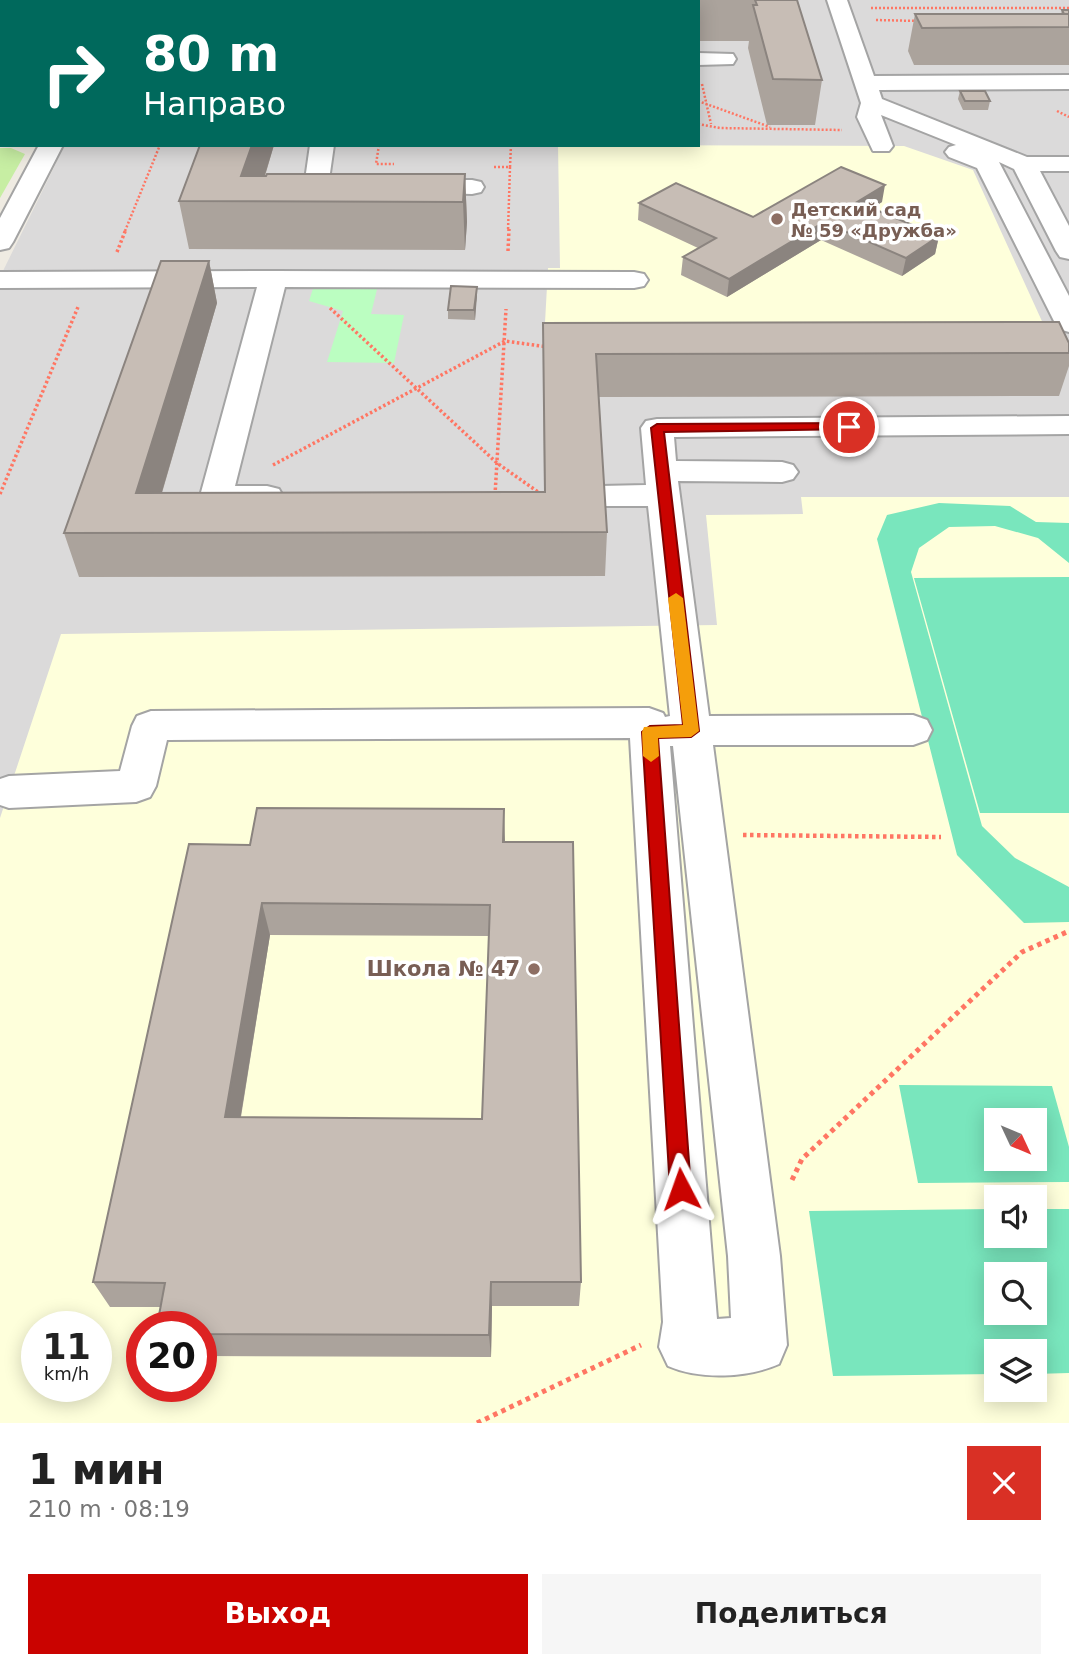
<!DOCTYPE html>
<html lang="ru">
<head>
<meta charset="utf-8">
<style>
  body { margin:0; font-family:"DejaVu Sans",sans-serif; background:#f6f6f6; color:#222; height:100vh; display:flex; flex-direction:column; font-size:26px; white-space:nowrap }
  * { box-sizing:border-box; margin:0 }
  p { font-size:23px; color:#767676 }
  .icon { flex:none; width:38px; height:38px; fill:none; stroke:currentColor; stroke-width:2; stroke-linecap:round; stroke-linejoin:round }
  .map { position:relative; height:1423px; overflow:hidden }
  .drawer { display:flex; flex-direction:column; background:#fff; flex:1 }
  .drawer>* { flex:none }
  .banner { position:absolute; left:0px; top:0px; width:700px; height:147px; box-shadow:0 4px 18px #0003; background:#00695c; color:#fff; overflow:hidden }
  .needle { width:46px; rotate:134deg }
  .tools { position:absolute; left:984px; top:1108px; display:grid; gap:14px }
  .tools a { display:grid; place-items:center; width:63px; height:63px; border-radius:0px; background:#fff; box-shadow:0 4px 18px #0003; font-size:35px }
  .speed { position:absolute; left:21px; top:1311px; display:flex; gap:14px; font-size:35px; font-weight:700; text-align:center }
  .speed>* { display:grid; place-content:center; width:91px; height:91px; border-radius:50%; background:#fff; box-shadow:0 4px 18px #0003; line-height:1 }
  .speed small { font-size:18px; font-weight:400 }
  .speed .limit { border:10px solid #d22; background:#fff; color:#111 }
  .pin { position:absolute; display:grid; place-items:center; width:60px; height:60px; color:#fff; margin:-30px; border:4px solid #fff; border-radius:50%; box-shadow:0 2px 7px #0007 }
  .me { position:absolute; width:77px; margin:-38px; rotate:356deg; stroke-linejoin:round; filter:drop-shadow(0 0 5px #0008) }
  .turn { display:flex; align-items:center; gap:24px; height:147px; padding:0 28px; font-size:32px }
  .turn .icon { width:91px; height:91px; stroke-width:2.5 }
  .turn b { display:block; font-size:49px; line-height:60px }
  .round { display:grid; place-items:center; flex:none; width:74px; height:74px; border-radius:0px; background:#f6f6f6 }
  .headline { display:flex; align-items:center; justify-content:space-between; height:119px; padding:0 28px }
  h1 { font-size:42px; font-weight:800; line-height:52px }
  .primary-button { display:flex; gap:14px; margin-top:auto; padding:14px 28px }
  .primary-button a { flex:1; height:80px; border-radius:0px; background:#ca0300; color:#fff; font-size:28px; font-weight:800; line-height:80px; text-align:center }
  .primary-button a+a { background:#f6f6f6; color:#222 }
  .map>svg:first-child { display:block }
  .residential { fill:#dbdada; fill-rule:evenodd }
  .education { fill:#feffdb; fill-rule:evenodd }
  .grass { fill:#c7eea3 }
  .park { fill:#bbfec1 }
  .pitch { fill:#79e6bd; fill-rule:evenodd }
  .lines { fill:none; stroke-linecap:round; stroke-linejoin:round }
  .minor-casing { stroke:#a4a4a4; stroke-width:4 }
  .path-far3 { stroke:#ff7663; stroke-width:2.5; stroke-dasharray:2 2; stroke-linecap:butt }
  .path-far2 { stroke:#ff7663; stroke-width:3.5; stroke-dasharray:2.5 2.5; stroke-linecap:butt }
  .path-far1 { stroke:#ff7663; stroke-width:4.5; stroke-dasharray:3.5 3.5; stroke-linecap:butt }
  .path { stroke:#ff7663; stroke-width:5; stroke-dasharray:4.5 4.5; stroke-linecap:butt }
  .minor { fill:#fff; fill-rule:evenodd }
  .wall { fill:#aba39c; fill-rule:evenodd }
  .shaded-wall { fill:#8b847f }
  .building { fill:#c7bdb5; stroke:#8b847f; stroke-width:2; fill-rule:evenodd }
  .route { fill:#ca0300; stroke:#830200; stroke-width:2 }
  .slow { fill:#f59e0b }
  .education-dot { fill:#8d6e63; stroke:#fff; stroke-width:2.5 }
  .labels { text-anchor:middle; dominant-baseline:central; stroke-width:7; stroke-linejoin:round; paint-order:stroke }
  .far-education-label { font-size:18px; font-weight:bold; fill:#785e54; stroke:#fff; text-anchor:start }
  .education-label { font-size:21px; font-weight:bold; fill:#785e54; stroke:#fff; text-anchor:end }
</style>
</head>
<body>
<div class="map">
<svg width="1069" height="1423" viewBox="0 0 1069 1423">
  <rect width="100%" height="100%" fill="#efebe2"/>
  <path class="residential" d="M 142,0 L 1069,0 L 1069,1423 L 0,1423 L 0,277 L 65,145 L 698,145 L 698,2 L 138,2 ZM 996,1120 L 1034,1120 L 1034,1158 L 996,1158 ZM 996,1197 L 1034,1197 L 1034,1236 L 996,1236 ZM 996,1274 L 1034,1274 L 1034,1312 L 996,1312 ZM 37,1326 L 96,1326 L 96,1386 L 37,1386 ZM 142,1326 L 201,1326 L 201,1386 L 142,1386 ZM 996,1351 L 1034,1351 L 1034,1390 L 996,1390 Z"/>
  <path class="education" d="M 558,145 L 904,146 L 973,170 L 1051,341 L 544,341 L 548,268 L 560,268 Z
    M 801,497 L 1069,497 L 1069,1423 L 0,1423 L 0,818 L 61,634 L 717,625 L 706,515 L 803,514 ZM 996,1120 L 1034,1120 L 1034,1158 L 996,1158 ZM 996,1197 L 1034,1197 L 1034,1236 L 996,1236 ZM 996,1274 L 1034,1274 L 1034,1312 L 996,1312 ZM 37,1326 L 96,1326 L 96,1386 L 37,1386 ZM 142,1326 L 201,1326 L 201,1386 L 142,1386 ZM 996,1351 L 1034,1351 L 1034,1390 L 996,1390 Z"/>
  <path class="grass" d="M 0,148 L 11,148 L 25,154 L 0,198 Z"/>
  <path class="park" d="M 317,276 L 380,277 L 371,314 L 404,315 L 394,363 L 327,362 L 343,311 L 309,301 Z"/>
  <path class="pitch" d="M 939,503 L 1010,506 L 1036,522 L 1069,523 L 1069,563 L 1038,538 L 995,526 L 949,527 L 919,548 L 911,572 L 982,826 L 1015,858 L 1069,887 L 1069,922 L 1024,923 L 957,855 L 877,539 L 887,515 Z
    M 1069,577 L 1069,813 L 980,813 L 914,578 Z
    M 899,1085 L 1052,1086 L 1069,1147 L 1069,1182 L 918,1183 ZM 996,1120 L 1034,1120 L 1034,1158 L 996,1158 Z
    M 996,1209 L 996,1236 L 1034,1236 L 1034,1209 L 1069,1209 L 1069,1373 L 1034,1374 L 1034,1351 L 996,1351 L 996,1374 L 833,1376 L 809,1211 ZM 996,1274 L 1034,1274 L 1034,1312 L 996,1312 Z"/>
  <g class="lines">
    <defs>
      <path id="minor" d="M 53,0 L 73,0 L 52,2 Z
        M 119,0 L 140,0 L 118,2 Z
        M 827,0 L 847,0 L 874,76 L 1069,75 L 1069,89 L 879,90 L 882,99 L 1027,157 L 1069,157 L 1069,171 L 1040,171 L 1069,226 L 1069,259 L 1060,257 L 1056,251 L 1014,169 L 999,162 L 1069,296 L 1069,332 L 1059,329 L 1055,323 L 977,168 L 949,157 L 945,152 L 949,147 L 956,145 L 881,115 L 893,146 L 889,151 L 873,151 L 857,117 L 861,103 Z
        M 698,53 L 733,54 L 736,59 L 733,64 L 698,65 Z
        M 2,93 L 2,109 L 0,110 L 0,94 Z
        M 0,128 L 2,128 L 2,142 L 0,142 Z
        M 39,145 L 63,145 L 13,242 L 9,248 L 0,250 L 0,218 Z
        M 310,145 L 334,145 L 329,180 L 365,182 L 368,187 L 365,192 L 356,194 L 307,192 L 304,187 Z
        M 413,180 L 472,180 L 481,182 L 484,187 L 481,192 L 472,194 L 404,192 L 401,187 L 404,182 Z
        M 273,271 L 634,272 L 644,274 L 648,280 L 644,286 L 634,288 L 285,287 L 235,486 L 267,486 L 279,489 L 283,496 L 279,503 C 256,509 227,509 204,503 L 200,496 L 257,287 L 0,288 L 0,272 Z
        M 1069,416 L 1069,434 L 674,437 L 676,461 L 782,462 L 793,465 L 798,472 L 793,479 L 782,482 L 678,481 L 709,716 L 913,715 L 927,720 L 932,730 L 927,740 L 913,745 L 713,745 L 780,1256 L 787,1345 L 779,1364 C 747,1378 700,1380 668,1366 L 659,1347 L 663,1322 L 630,738 L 167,740 L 156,786 L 150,797 L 136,802 L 9,808 L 0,805 L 0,779 L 9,776 L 120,771 L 132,726 L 137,716 L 151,711 L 649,708 L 663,713 L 665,717 L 670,716 L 648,506 L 600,506 L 588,503 L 584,496 L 588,489 L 600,486 L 646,485 L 641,428 L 646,421 L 657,419 ZM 670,746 L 673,746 L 728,1256 L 731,1318 L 717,1319 Z"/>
    </defs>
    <use href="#minor" class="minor-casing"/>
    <path class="path-far3" d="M 0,0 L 6,2
      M 871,8 L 1069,8
      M 876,20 L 920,21
      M 0,68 L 2,65
      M 702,84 L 711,124
      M 698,101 L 770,127
      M 1057,111 L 1069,117
      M 698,124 L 720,128 L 842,130
      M 379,145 L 376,164 L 394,164
      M 494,167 L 510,167 L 508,231
      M 510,167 L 511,145
      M 125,231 L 160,145"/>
    <path class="path-far2" d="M 508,251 L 509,229
      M 117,252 L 126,229
      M 330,308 L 497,463 L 541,494
      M 273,465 L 505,341 L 548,347
      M 0,494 L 78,307
      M 495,495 L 506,309"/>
    <path class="path-far1" d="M 743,835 L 941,837"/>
    <path class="path" d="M 792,1180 L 802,1159 L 1022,952 L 1069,931
      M 477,1423 L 641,1345"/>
    <use href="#minor" class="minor"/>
  </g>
  <path class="wall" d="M 256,0 L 797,0 L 822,80 L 815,125 L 767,125 L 748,48 L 749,41 L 698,41 L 698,2 L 256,2 Z
    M 1062,10 L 1069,10 L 1069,65 L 914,65 L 908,51 L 915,14 L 1061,14 Z
    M 960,91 L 990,101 L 988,110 L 963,110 L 958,99 Z
    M 200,145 L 274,145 L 265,176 L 465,174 L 467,222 L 465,250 L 189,249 L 179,201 Z
    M 882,202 L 872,208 L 939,236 L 935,254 L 902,276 L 821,240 L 727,297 L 681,275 L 683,257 L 698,248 L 638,220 L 639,203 L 753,217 Z
    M 209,261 L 217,303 L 162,493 L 544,492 L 543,323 L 1069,343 L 1069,366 L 1059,396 L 599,397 L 607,532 L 605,576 L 79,577 L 64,533 Z
    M 477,287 L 475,320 L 448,319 L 448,310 Z
    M 505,842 L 581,1282 L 579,1306 L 492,1306 L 491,1357 L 201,1356 L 201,1326 L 160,1307 L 110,1307 L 93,1282 L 250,845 ZM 270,935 L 489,936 L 482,1119 L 241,1117 Z"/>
  <path class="shaded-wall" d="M 2,12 L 2,23 L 0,26 L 0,14 Z
    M 252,145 L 274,145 L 257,201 L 241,176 Z
    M 465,174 L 467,222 L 465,250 L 463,202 Z
    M 885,185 L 882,202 L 853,220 L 857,202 Z
    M 824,222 L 821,240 L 727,297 L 729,279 Z
    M 939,236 L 935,254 L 902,276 L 906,258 Z
    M 209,261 L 217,303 L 150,533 L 136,493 Z
    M 477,287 L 477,296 L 475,320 L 474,310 Z
    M 504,809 L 505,842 L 503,842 Z
    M 262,903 L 270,935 L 236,1145 L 225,1117 Z
    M 491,1282 L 492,1306 L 491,1357 L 489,1335 Z"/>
  <path class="building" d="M 256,0 L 296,0 L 296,2 L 256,2 Z
    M 755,0 L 797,0 L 822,80 L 773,79 L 753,5 L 757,5 Z
    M 1062,10 L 1069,10 L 1069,14 L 1064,14 Z
    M 915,14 L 1069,14 L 1069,27 L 922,28 Z
    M 960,91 L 985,91 L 990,101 L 965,101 Z
    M 200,145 L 252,145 L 241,176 L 266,176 L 267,174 L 465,174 L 463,202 L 179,201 Z
    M 841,167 L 885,185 L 857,202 L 939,236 L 906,258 L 824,222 L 729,279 L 683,257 L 716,238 L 639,203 L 676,183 L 753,217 Z
    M 161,261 L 209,261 L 136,493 L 545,492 L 543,323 L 1059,322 L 1069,343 L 1069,353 L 596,354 L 607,532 L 64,533 Z
    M 451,286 L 477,287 L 474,310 L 448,310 Z
    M 257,808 L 504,809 L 503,842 L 573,842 L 581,1282 L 491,1282 L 489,1335 L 201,1334 L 201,1326 L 157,1326 L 165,1283 L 93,1282 L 189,844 L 250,845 ZM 262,903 L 490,905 L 482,1119 L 225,1117 Z"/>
  <path class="route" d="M 849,423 L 854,424 L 854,429 L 664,432 L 699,731 L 691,737 L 658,738 L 691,1189 L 688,1196 L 681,1199 L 673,1196 L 670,1189 L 642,732 L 650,726 L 683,725 L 651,428 L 657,424 Z"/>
  <path class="slow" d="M 676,593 L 683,598 L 699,731 L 691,737 L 658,738 L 659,756 L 651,762 L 643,756 L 642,732 L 644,727 L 683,725 L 668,598 Z"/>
  <g class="education-dot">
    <circle cx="777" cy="219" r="7"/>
    <circle cx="534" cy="969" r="7"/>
  </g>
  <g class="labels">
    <g class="far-education-label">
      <text x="791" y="209">Детский сад<tspan x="791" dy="21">№ 59 «Дружба»</tspan></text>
    </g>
    <g class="education-label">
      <text x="520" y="969">Школа № 47</text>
    </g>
  </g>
</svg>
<div class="tools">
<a><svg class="needle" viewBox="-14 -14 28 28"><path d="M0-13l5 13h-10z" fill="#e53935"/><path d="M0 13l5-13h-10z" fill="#767676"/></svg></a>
<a><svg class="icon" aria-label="sound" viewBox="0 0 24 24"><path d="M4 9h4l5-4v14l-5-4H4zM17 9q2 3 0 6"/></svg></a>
<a><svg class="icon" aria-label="search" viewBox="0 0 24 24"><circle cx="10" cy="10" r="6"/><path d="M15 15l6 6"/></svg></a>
<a><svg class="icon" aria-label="layers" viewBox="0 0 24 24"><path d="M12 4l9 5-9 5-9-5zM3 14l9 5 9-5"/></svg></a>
</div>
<div class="speed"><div>11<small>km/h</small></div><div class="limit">20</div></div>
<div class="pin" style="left:849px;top:427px;background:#d93025"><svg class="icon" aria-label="arrive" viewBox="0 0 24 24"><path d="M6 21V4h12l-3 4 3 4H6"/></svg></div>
<svg class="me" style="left:681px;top:1189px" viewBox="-20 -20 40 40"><path d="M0-17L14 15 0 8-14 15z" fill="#ca0300" stroke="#fff" stroke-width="4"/></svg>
<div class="banner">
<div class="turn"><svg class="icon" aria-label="right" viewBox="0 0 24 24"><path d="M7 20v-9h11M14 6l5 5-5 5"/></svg><div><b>80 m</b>Направо</div></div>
</div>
</div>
<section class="drawer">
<div class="headline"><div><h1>1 мин</h1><p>210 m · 08:19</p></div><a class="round" style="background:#d93025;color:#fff"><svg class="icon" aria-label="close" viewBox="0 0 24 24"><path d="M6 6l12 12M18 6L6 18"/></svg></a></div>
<div class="primary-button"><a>Выход</a><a>Поделиться</a></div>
</section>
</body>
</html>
